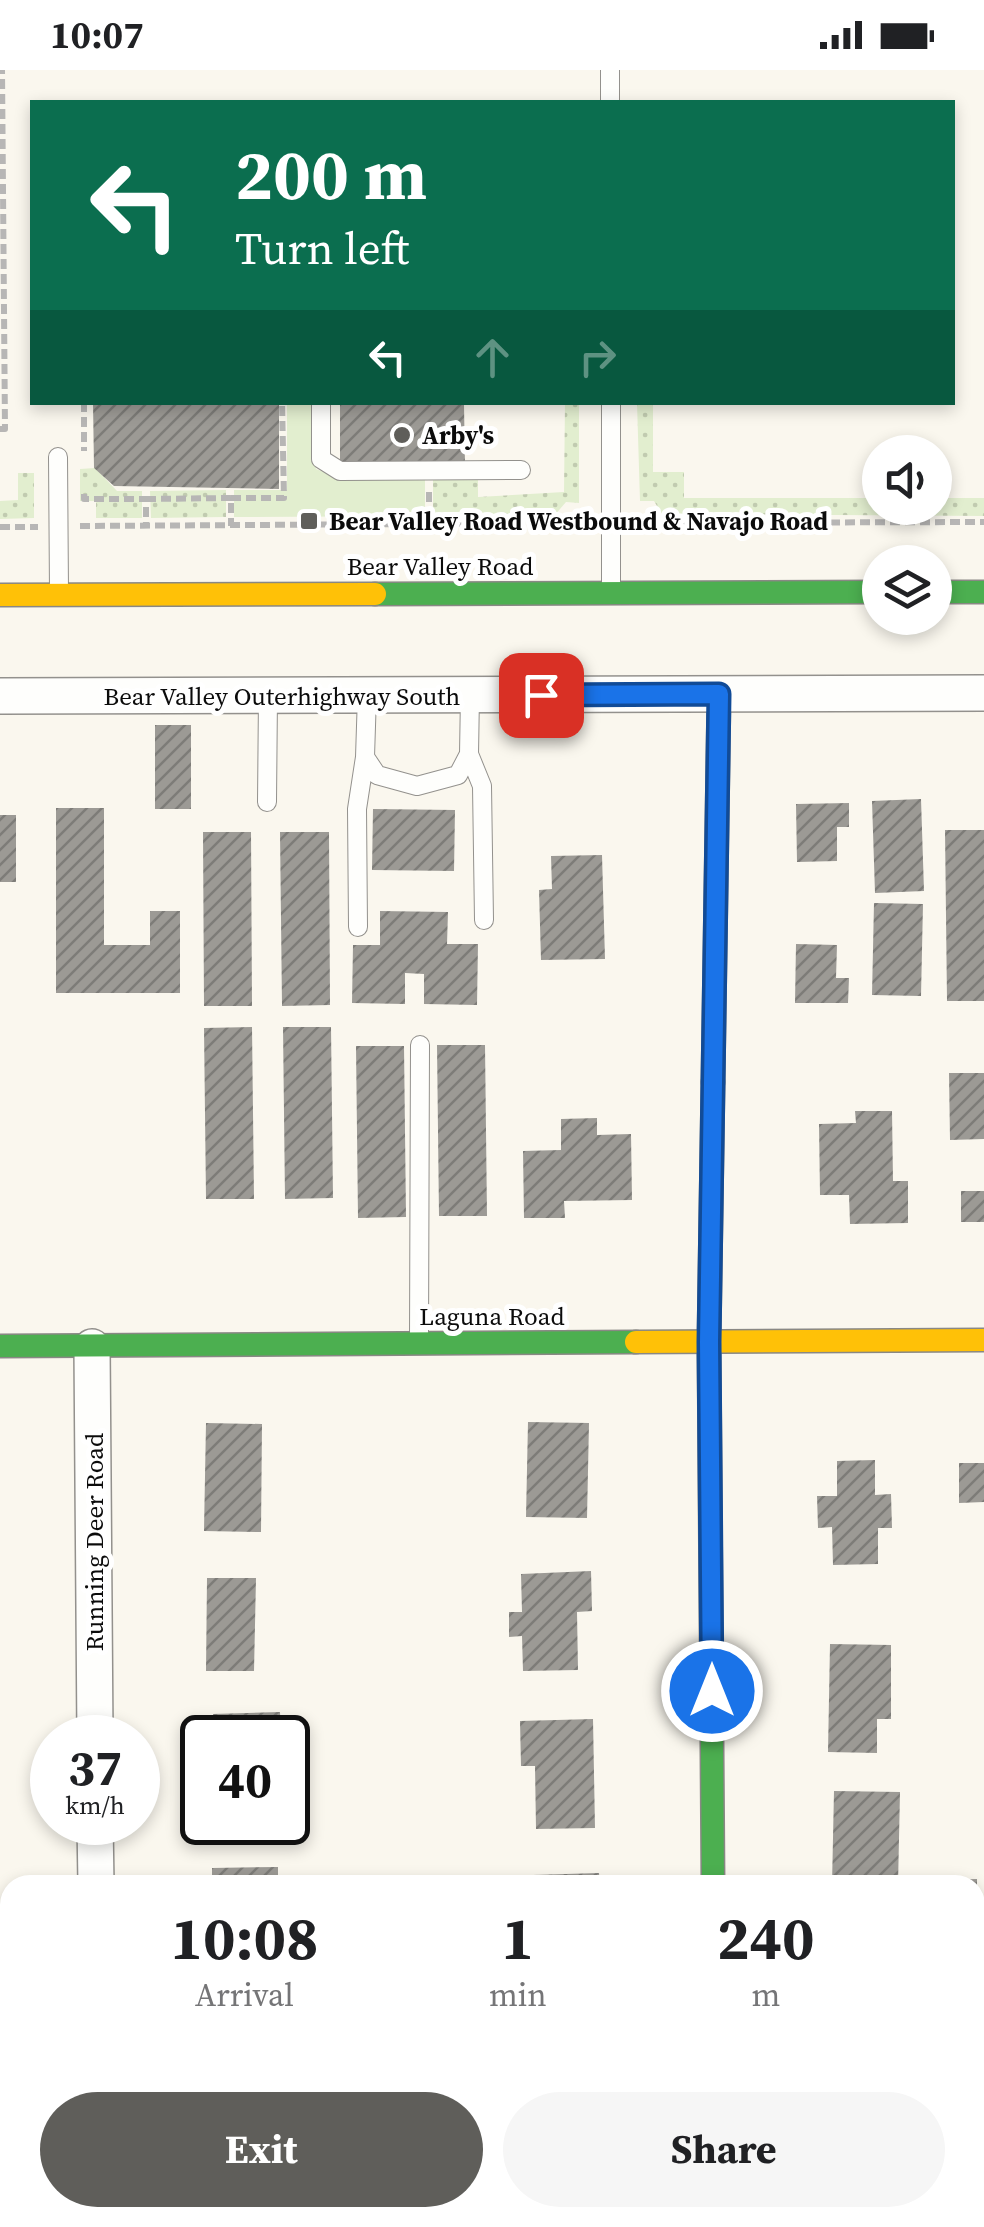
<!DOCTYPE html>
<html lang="en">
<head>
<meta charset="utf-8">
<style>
  body { margin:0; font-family:"Source Serif 4",serif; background:#f6f6f6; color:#202124; height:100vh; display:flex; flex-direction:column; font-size:38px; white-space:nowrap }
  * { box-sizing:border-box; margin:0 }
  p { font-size:32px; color:#757577 }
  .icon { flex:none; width:55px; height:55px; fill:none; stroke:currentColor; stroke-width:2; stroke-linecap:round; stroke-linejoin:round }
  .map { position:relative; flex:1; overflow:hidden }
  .details { position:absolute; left:0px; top:1805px; width:985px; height:352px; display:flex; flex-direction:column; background:#fff; border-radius:30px 30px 0 0; box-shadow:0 5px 15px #0003 }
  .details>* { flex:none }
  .hud { position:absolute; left:30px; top:30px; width:925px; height:305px; border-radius:0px; box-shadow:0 5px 15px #0003; background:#0b6e4f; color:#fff; overflow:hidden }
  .controls { position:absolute; left:862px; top:365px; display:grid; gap:20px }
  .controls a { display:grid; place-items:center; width:90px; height:90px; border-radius:50%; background:#fff; box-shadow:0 5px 15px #0003; font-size:50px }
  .speed { position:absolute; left:30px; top:1645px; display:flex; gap:20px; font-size:50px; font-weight:700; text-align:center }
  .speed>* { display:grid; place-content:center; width:130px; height:130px; border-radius:50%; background:#fff; box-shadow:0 5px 15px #0003; line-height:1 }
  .speed small { font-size:25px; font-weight:400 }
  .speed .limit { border:5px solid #111; border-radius:15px; background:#fff; color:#111 }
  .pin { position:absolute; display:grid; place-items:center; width:85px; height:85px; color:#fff; margin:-42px; border-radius:20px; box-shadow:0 5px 15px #0006 }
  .me { position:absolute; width:110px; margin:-55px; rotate:0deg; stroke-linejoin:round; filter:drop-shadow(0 0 8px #0008) }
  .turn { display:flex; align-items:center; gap:35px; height:210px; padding:0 40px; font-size:45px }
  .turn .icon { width:130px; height:130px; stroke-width:2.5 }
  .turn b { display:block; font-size:70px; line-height:85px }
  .lanes { display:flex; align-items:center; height:95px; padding:0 40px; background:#0003; justify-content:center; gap:50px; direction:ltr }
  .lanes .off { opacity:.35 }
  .eta { display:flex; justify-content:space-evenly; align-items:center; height:170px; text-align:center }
  .eta b { font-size:60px; font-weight:700; line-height:70px }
  .cta { display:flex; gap:20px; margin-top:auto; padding:20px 40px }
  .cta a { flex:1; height:115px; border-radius:60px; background:#5f5e5a; color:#fff; font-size:40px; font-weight:700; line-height:115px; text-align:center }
  .cta a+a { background:#f6f6f6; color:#202124 }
  .status { display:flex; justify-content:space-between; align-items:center; height:70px; padding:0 50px; background:#fff; direction:ltr }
  .status svg { height:28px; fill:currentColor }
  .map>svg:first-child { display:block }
  .grass { fill:url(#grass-dots) }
  .park { fill:#e2eecf }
  .building { fill:url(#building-hatch) }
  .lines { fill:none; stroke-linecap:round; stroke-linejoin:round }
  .lane-casing { stroke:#93918d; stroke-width:20 }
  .street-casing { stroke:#93918d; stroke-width:38 }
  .fast-casing { stroke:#898884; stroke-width:25 }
  .slow-casing { stroke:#898884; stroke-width:25 }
  .path { stroke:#b7b6b5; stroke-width:6; stroke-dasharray:10 5; stroke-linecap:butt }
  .lane { stroke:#fefefc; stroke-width:18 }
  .street { stroke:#fefefc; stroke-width:35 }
  .fast { stroke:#4caf50; stroke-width:22 }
  .slow { stroke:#ffc107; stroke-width:22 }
  .route-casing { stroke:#114b97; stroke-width:25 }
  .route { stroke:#1a73e8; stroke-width:18 }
  .poi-dot { fill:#5f5e5a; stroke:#fff; stroke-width:4 }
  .labels { text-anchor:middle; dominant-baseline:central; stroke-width:10; stroke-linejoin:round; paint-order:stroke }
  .poi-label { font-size:25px; font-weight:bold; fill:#0b0b0b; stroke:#fff; text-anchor:start }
  .street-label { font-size:25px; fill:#0b0b0b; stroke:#fff }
</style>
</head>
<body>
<div class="status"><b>10:07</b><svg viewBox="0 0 49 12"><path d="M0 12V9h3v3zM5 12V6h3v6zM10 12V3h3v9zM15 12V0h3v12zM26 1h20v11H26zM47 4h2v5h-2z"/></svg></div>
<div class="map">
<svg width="984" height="2157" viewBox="0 0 984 2157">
  <defs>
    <pattern id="grass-dots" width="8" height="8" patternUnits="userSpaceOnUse" patternTransform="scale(2.5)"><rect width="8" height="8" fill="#e2eecf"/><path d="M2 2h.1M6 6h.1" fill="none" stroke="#c1cbb0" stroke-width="1.8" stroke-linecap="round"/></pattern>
    <pattern id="building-hatch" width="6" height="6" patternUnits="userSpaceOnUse" patternTransform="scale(2.5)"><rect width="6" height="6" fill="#9c9a95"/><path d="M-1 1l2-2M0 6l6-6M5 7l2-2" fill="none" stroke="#7d7c78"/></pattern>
  </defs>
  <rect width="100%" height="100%" fill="#faf7ee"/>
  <path class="grass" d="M 565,333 L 579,333 L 579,433 L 566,432 L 554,446 L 433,446 L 433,404 L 478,404 L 478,427 L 564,422 Z
    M 637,333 L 653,333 L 653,402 L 684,402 L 684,428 L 880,428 L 880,438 L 935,438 L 935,428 L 984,428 L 984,446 L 662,444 L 654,431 L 640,431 Z
    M 95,398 L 117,421 L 142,421 L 142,448 L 96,448 L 96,431 L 80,431 L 80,399 Z
    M 18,403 L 34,403 L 34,448 L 0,449 L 0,431 L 18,430 Z
    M 226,420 L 226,447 L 151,448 L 150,421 Z"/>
  <path class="park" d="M 287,333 L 311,333 L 311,384 L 316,399 L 331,405 L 425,404 L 425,446 L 234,447 L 234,420 L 287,420 Z"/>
  <path class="building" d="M 93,332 L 279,332 L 279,419 L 114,416 L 94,398 Z
    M 340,335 L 464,335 L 465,395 L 340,396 Z
    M 155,655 L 191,655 L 191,739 L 155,739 Z
    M 921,729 L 924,821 L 875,823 L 872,731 Z
    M 849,733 L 849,757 L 837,757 L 837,791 L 797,792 L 796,734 Z
    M 56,738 L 104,738 L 104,875 L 150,875 L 150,841 L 180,841 L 180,923 L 56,923 Z
    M 373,739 L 455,740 L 454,801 L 372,800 Z
    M 0,745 L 16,745 L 16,812 L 0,812 Z
    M 945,760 L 984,760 L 984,931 L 947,931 Z
    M 203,762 L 251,762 L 252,936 L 204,936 Z
    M 280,762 L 329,762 L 330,935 L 282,936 Z
    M 602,785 L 605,889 L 541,890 L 539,820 L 552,819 L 551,786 Z
    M 874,833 L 923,834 L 921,926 L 872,925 Z
    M 380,841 L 448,842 L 447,874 L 478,874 L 477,935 L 424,934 L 424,904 L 405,903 L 405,934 L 352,933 L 353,875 L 380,875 Z
    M 796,874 L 837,875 L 836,908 L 849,908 L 848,933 L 795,933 Z
    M 252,957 L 254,1129 L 206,1129 L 204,958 Z
    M 283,957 L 331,957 L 333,1128 L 285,1129 Z
    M 437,975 L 485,975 L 487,1146 L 439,1146 Z
    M 356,976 L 404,976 L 406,1147 L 358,1148 Z
    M 949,1003 L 984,1003 L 984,1069 L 950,1070 Z
    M 855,1041 L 892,1041 L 893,1111 L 908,1111 L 908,1153 L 850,1154 L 849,1125 L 820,1125 L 819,1054 L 856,1053 Z
    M 597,1048 L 597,1065 L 631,1064 L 632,1130 L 564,1131 L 565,1148 L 524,1148 L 523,1081 L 561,1080 L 561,1049 Z
    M 961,1121 L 984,1121 L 984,1152 L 961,1152 Z
    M 528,1352 L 589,1353 L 587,1448 L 526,1447 Z
    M 206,1353 L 262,1354 L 261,1462 L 204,1461 Z
    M 875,1390 L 875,1425 L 891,1424 L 892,1458 L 878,1458 L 878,1494 L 833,1495 L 832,1457 L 818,1458 L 817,1426 L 837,1426 L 837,1391 Z
    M 959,1393 L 984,1393 L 984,1432 L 959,1433 Z
    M 591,1501 L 592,1541 L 577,1542 L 578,1600 L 523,1601 L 522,1566 L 509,1567 L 509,1542 L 522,1542 L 521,1504 Z
    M 207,1508 L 256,1508 L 254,1601 L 206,1601 Z
    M 830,1574 L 891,1575 L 891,1649 L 877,1649 L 877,1683 L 828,1682 Z
    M 280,1642 L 281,1666 L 214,1668 L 213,1644 Z
    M 593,1649 L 595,1758 L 536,1759 L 535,1696 L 521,1696 L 520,1651 Z
    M 834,1721 L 900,1722 L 898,1815 L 832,1815 Z
    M 278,1797 L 278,1815 L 212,1815 L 212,1798 Z
    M 599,1803 L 600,1815 L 533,1815 L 533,1805 Z
    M 977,1809 L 977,1815 L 936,1815 L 936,1810 Z
    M 208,2148 L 281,2148 L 281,2157 L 208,2157 Z
    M 542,2148 L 596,2148 L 595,2157 L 542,2157 Z"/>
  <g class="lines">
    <defs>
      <path id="lane" d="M 610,0 L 610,32
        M 321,332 L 321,389 L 340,401 L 521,400
        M 611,332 L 611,517
        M 58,387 L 59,521
        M 367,625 L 365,687 L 377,705 L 417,716 L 458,705 L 469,684 L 470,625
        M 469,684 L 482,716 L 484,850
        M 267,732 L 268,626
        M 358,857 L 357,739 L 365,687
        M 419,1269 L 420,975"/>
      <path id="street" d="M 0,626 L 984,623
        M 92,1277 L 95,1668
        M 95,1752 L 96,1815
        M 98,2148 L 98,2157
        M 715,2148 L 715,2157"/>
      <path id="fast" d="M 935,522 L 984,522
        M 375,524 L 880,522
        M 0,1276 L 636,1272
        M 713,1815 L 709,1272 L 713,1012"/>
      <path id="slow" d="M 0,525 L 375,524
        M 713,1012 L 719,625
        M 636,1272 L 984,1270"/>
    </defs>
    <use href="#lane" class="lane-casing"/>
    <use href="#street" class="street-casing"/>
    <use href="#fast" class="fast-casing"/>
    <use href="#slow" class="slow-casing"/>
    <path class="path" d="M 84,332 L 84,381
      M 0,359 L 5,359 L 2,0
      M 429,422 L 429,454
      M 84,424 L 84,429 L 146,429 L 146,456
      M 231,428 L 284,428 L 282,332
      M 146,429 L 231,428 L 231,456
      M 635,453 L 984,452
      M 80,456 L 588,453
      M 0,457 L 38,457"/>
    <use href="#lane" class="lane"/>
    <use href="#street" class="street"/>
    <use href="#fast" class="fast"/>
    <use href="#slow" class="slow"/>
  </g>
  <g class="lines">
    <defs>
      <path id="route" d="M 541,625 L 719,624 L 709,1272 L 712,1621"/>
    </defs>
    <use href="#route" class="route-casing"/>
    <use href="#route" class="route"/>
  </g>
  <g class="poi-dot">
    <circle cx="402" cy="365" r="10"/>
    <rect x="299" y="441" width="20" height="20" rx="5"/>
  </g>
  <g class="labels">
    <g class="poi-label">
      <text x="422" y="365">Arby's</text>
      <text x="329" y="451">Bear Valley Road Westbound &amp; Navajo Road</text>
    </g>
    <g class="street-label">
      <text x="440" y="496">Bear Valley Road</text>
      <text x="282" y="626">Bear Valley Outerhighway South</text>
      <text x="492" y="1246">Laguna Road</text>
      <text transform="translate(94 1472) rotate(-90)">Running Deer Road</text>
    </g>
  </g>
</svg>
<div class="controls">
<a><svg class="icon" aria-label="sound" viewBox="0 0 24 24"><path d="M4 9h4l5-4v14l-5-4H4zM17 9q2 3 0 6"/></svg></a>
<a><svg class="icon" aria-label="layers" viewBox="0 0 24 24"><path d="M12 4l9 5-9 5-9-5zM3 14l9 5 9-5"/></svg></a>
</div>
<div class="speed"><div>37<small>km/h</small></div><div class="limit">40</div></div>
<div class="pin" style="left:541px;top:625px;background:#d93025"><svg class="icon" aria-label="arrive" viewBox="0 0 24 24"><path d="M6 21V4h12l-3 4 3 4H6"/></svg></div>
<svg class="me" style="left:712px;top:1621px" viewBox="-20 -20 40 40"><circle r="17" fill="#1a73e8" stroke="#fff" stroke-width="3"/><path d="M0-11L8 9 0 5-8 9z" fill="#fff"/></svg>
<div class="hud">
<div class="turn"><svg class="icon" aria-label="left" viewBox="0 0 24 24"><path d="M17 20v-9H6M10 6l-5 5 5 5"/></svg><div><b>200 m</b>Turn left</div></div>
<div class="lanes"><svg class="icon" aria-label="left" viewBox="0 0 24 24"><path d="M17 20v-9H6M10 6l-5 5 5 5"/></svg><svg class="icon off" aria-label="ahead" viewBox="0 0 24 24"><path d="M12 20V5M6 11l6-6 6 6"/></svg><svg class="icon off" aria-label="right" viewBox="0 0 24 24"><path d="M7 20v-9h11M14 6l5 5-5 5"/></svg></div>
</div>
<section class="details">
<div class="eta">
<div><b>10:08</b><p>Arrival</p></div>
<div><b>1</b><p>min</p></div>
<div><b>240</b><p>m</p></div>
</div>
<div class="cta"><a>Exit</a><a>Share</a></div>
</section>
</div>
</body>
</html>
